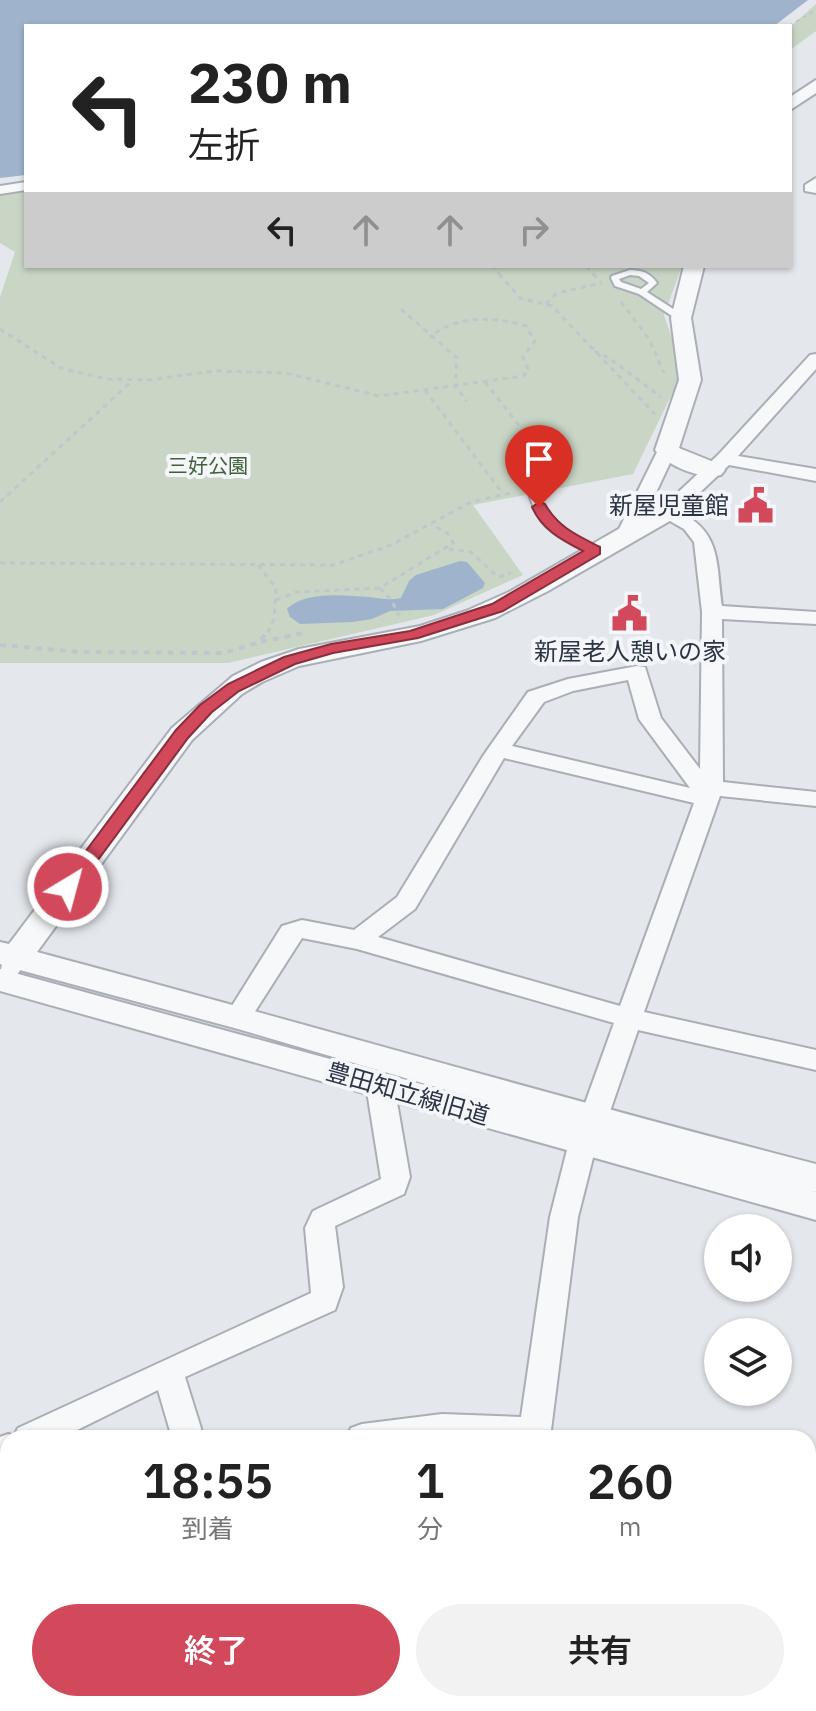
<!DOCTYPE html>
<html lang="ja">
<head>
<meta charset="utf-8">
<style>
  body { margin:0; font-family:"IBM Plex Sans","Noto Sans JP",sans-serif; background:#f2f2f2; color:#222; height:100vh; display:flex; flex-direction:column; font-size:30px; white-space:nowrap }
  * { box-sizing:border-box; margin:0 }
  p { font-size:26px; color:#767676 }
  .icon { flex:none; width:44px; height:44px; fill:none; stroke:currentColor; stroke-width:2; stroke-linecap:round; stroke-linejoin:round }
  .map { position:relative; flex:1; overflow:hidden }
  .panel { position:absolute; left:0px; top:1430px; width:816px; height:282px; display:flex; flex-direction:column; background:#fff; border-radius:24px 24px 0 0; box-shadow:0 2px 6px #0004 }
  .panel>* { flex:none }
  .banner { position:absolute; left:24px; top:24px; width:768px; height:244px; border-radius:0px; box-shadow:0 2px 6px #0004; background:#fff; color:#222; overflow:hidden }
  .buttons { position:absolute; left:704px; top:1214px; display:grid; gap:16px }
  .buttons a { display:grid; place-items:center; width:88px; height:88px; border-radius:50%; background:#fff; box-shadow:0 2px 6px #0004; font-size:40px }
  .pin { position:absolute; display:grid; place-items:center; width:68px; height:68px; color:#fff; margin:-82px -34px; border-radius:50% 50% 50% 0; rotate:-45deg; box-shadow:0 0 8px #0007 }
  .pin .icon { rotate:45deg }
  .me { position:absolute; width:88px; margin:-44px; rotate:37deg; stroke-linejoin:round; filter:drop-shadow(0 0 6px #0008) }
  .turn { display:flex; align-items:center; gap:28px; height:168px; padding:0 32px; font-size:36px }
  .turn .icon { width:104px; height:104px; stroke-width:2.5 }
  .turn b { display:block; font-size:56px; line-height:68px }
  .lanes { display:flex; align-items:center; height:76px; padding:0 32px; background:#0003; justify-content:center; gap:40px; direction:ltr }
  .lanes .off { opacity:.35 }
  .eta { display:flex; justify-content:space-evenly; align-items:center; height:136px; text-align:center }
  .eta b { font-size:48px; font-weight:600; line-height:56px }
  .button { display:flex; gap:16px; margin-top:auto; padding:16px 32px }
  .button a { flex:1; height:92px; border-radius:48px; background:#d1495b; color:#fff; font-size:32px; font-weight:600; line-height:92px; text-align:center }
  .button a+a { background:#f2f2f2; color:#222 }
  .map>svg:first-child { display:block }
  .green { fill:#c9d6c5 }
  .water { fill:#9fb4cc }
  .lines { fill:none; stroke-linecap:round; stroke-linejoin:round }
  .river { fill:#9fb4cc; fill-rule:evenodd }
  .service-casing { stroke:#a9aeb7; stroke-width:4 }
  .minor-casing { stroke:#a9aeb7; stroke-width:4 }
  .tertiary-casing { stroke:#a9aeb7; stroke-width:4 }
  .path-far3 { stroke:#c2c5cb; stroke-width:2; stroke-dasharray:4 4; stroke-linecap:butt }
  .path-far2 { stroke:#c2c5cb; stroke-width:3; stroke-dasharray:5 5; stroke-linecap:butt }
  .path-far1 { stroke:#c2c5cb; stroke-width:4; stroke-dasharray:6 6; stroke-linecap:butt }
  .path { stroke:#c2c5cb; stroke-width:5; stroke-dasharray:8 8; stroke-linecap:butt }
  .service { fill:#f7f8fa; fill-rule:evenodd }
  .minor { fill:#f7f8fa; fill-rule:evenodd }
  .tertiary { fill:#f7f8fa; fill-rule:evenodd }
  .route { fill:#d1495b; stroke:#882f3b; stroke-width:2 }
  .labels { text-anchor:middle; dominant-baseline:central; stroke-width:8; stroke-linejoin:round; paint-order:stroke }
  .far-park-label { font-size:20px; fill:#3f6138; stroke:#f4f6f9 }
  .poi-label { font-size:24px; fill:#2b3445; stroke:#f4f6f9; text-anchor:end }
  .street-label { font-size:24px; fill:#2b3445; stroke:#f4f6f9 }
</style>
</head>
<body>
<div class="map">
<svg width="816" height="1711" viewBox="0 0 816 1711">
  <rect width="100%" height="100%" fill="#e4e7ec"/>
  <path class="green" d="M 816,4 L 816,31 L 790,50 L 790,27 Z
    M 26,191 L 26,266 L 682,266 L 664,315 L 683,371 L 633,474 L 473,505 L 523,575 L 434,615 L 228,663 L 0,663 L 0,297 L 15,252 L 0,243 L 0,194 Z"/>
  <path class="water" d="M 0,0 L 808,0 L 774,26 L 26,26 L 26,175 L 0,178 Z
    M 460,561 L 467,562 L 485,583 L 483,588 L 443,609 L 390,611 L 372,619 L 353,622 L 300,624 L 290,617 L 287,609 C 304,591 345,595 369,597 C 381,598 389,601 401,598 L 409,581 L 416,575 Z"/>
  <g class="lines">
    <path class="river" d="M 0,1540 L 8,1543 L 8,1608 L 0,1605 Z
      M 67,1704 L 135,1704 L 138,1711 L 70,1711 Z"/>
    <defs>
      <path id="service" d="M 630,270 C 642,270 650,273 657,283 L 647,292 L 684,316 L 684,320 L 678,320 L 639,294 L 615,286 L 611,278 L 612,276 ZM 630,275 L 639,276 L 649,283 L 641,289 L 621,282 L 619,279 Z
        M 532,486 C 541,493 542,505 548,515 C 558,532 580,540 598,549 L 598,553 C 582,553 550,533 541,520 C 534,512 531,499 527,489 Z"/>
      <path id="minor" d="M 816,178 L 816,193 L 805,191 L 805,185 Z
        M 26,182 L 26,190 L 0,194 L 0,186 Z
        M 816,354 L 816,369 L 738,456 L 816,469 L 816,481 L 729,465 L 679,512 C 722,532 716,564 722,606 L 816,612 L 816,624 L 722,619 L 723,782 L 816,792 L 816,806 L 720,796 L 644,1012 L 816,1050 L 816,1070 L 638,1030 L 607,1120 L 603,1127 L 593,1130 L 583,1127 L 579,1120 L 614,1023 L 357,949 L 302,938 L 247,1024 L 238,1026 L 229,1024 L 225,1017 L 282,926 L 302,920 L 354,930 L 397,897 L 483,756 L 528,692 L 568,679 L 637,666 L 645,667 L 661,718 L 700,769 L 702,612 L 694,542 L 684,529 L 656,513 L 718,455 L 810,355 ZM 628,680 L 639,719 L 690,788 L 512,746 L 544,702 L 573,691 ZM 504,758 L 694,803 L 620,1006 L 378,937 L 415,909 Z
        M 667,444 L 676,450 L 638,531 L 628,537 L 621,535 L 618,531 L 658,450 Z
        M 16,949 L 25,952 L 29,958 L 9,986 L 0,989 C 0,972 0,955 16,949 Z
        M 380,1075 L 390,1078 L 394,1085 L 410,1177 L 404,1194 L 335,1226 L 343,1287 L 335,1310 L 185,1377 L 204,1438 L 172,1438 L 158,1390 L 61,1438 L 8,1438 L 8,1463 L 0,1466 L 0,1437 L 8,1434 L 14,1436 L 18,1428 L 311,1293 L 305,1228 L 313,1211 L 381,1179 L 366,1085 L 370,1078 Z
        M 583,1131 L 593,1134 L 597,1142 L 578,1217 L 550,1438 L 346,1438 L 351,1428 L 362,1424 L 442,1414 L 521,1417 L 550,1217 L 569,1142 L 573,1134 Z
        M 0,1482 L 8,1485 L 8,1523 L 0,1520 Z
        M 816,1571 L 816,1637 L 808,1640 L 808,1574 Z
        M 137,1704 L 175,1704 L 178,1711 L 140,1711 Z
        M 473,1704 L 509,1704 L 508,1711 L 472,1711 Z
        M 772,1704 L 808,1704 L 807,1711 L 771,1711 Z"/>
      <path id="tertiary" d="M 816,80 L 816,93 L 790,110 L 790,97 Z
        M 684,266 L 704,266 L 691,318 L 701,380 L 679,448 L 721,465 L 725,470 L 721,475 C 702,480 667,466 655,450 L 679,380 L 671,318 Z
        M 666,506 L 675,508 L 678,513 L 675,518 L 548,591 L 495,618 L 421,641 L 299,666 L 262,682 L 242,694 L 192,740 L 37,952 C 297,1021 555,1097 816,1164 L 816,1192 L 809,1190 L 816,1192 L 816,1220 L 0,991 L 0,969 L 487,1102 L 238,1029 L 5,966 L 0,964 L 0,942 L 9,944 L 172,728 L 233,676 L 261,662 L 299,649 L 420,626 L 466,611 L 509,592 L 636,519 Z"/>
    </defs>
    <use href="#service" class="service-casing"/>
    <use href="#minor" class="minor-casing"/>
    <use href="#tertiary" class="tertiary-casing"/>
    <path class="path-far3" d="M 789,26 L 816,10
      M 492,266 L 501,276
      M 595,276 L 588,269 L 602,266"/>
    <path class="path-far2" d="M 499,274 L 520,298 L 552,306 L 655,414
      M 593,274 L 601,281
      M 621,302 L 649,339 L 664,373
      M 546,304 L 557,293 L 602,283
      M 401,309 L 457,358 L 455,386 L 467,401
      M 0,329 L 61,368 L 107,379 L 148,380 L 215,371 L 286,373 L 379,396 L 523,376 L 529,371 L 523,357 L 535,341 L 526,326 C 495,316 456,315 430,337
      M 594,351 L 609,358 L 661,397
      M 485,382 L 547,461 L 531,464 L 541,476
      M 425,390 L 503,494
      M 0,502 L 132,381
      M 449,549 L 471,552 L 498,577 L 511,573
      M 0,563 L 333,565 L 391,545 L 471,502 L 515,492
      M 258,565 L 276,588 L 274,619 L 267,634
      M 380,588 L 392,601 L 399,616
      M 276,600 L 297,592 L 380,588 L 453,543 L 448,534 L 431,524
      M 296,634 L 303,633"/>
    <path class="path-far1" d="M 261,642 L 303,633
      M 0,645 L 80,652 L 224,653 L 257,643 L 268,632"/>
    <path class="path" d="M 0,1634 L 8,1645
      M 53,1704 L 59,1711"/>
    <use href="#service" class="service"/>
    <use href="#minor" class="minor"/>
    <use href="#tertiary" class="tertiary"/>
  </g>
  <path class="route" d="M 539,502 L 545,504 C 558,527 576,535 600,547 L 600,554 L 503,611 L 418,638 L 333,653 L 295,664 L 239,691 L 212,712 L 188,738 L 75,891 L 62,891 L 59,887 L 62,883 L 176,730 L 200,705 L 228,684 L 284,657 L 331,644 L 410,631 L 492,604 L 583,551 C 562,540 542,530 532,507 Z"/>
  <defs>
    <symbol id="civic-bare" viewBox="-9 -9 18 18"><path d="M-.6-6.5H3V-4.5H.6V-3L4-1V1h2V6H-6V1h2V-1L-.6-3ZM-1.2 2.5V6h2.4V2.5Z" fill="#d1495b" stroke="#f4f6f9" stroke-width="2.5" paint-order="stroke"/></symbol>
  </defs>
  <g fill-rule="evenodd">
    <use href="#civic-bare" x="730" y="480" width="51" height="51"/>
    <use href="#civic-bare" x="604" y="588" width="51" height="51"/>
  </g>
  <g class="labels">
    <g class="far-park-label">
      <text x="208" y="465">三好公園</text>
    </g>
    <g class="poi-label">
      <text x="729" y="505">新屋児童館</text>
      <text x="630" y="651" text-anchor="middle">新屋老人憩いの家</text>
    </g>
    <g class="street-label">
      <text transform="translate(408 1093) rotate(16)">豊田知立線旧道</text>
    </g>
  </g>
</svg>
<div class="buttons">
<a><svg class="icon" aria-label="sound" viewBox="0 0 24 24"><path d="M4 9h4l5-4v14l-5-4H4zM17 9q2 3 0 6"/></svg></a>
<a><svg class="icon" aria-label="layers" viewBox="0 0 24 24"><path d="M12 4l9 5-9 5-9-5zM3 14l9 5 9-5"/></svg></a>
</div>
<div class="pin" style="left:539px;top:507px;background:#d93025"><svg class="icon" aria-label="arrive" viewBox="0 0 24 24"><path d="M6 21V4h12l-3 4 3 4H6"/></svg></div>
<svg class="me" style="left:68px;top:887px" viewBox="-20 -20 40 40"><circle r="17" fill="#d1495b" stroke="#fff" stroke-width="3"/><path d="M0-11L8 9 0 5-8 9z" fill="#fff"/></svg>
<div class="banner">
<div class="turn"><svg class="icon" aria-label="left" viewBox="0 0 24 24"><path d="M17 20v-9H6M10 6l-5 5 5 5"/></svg><div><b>230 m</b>左折</div></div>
<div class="lanes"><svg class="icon" aria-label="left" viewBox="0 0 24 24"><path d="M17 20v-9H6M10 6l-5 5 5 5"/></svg><svg class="icon off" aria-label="ahead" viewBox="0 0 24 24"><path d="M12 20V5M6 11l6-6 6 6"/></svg><svg class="icon off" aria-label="ahead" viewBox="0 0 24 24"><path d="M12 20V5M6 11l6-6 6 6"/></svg><svg class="icon off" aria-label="right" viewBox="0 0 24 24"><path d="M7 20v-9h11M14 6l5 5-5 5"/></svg></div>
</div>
<section class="panel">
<div class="eta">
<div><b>18:55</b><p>到着</p></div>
<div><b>1</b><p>分</p></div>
<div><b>260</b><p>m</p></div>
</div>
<div class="button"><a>終了</a><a>共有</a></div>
</section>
</div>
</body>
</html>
